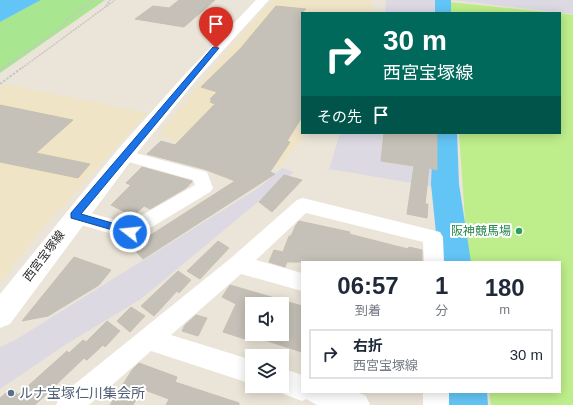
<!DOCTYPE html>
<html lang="ja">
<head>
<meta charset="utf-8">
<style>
  body { margin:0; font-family:Arial,"Noto Sans JP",sans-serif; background:#f6f6f7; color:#1f2937; height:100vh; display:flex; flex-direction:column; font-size:15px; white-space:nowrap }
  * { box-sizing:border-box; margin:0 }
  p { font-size:13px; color:#747a83 }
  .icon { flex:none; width:22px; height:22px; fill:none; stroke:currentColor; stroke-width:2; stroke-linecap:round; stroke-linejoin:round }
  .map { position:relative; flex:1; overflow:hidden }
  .details { position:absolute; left:301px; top:261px; width:260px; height:132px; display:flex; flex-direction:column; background:#fff; border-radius:0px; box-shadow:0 2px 10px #0003 }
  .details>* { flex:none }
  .banner { position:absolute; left:301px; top:12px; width:260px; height:122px; border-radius:0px; box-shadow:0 2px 10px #0003; background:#00695c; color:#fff; overflow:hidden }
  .fabs { position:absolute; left:245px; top:297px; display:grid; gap:8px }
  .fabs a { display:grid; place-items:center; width:44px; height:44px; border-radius:0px; background:#fff; box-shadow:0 2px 10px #0003; font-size:20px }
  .pin { position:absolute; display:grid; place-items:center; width:34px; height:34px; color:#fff; margin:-41px -17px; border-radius:50% 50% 50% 0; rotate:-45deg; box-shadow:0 0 4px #0007 }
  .pin .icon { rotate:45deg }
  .me { position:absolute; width:44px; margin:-22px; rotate:286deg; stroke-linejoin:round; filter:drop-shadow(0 0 3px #0008) }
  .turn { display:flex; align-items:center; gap:14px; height:84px; padding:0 16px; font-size:18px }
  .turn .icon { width:52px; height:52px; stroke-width:2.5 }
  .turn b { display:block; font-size:28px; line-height:34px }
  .then { display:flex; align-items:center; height:38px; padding:0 16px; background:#0003; gap:8px; font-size:15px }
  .eta { display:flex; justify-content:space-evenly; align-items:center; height:68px; text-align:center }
  .eta b { font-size:24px; font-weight:700; line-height:28px }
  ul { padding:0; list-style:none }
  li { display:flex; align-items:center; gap:12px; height:50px; margin:0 8px 6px; padding:0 8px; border:2px solid #e0e1e3; border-radius:0px }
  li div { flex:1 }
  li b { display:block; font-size:15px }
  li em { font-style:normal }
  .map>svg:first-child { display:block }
  .industrial { fill:#ddd9e3 }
  .education { fill:#efe4c6 }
  .green { fill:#a8e690 }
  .pitch { fill:#beee8b }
  .water { fill:#63c5f5 }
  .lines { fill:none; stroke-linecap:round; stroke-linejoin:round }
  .river { fill:#63c5f5; fill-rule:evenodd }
  .building { fill:#c6c1b8; stroke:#c6c0b2 }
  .path-far1 { stroke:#c7c7c7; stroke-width:1.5; stroke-dasharray:2 1; stroke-linecap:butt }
  .path { stroke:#c7c7c7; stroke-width:2; stroke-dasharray:2.5 1.5; stroke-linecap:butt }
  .street { fill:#fff; fill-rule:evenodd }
  .secondary { fill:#fff; fill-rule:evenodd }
  .route { fill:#1a73e8; stroke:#114b97 }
  .leisure-dot { fill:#2e9e5b; stroke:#fff; stroke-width:1.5 }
  .service-dot { fill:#5c6f8a; stroke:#fff; stroke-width:1.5 }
  .labels { text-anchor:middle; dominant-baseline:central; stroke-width:4; stroke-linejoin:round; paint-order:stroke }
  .leisure-label { font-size:12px; fill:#27864d; stroke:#fff; text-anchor:end }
  .street-label { font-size:12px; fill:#282828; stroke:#fff }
  .near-service-label { font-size:14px; fill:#4e5e75; stroke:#fff; text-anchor:start }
</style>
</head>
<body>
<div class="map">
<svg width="573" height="405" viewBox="0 0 573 405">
  <rect width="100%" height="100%" fill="#ebe4d8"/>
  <path class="industrial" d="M 386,0 L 441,0 L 441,13 L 385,13 Z
    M 452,0 L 573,0 L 573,14 Z
    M 340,133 L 452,133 L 454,190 L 329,169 Z
    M 282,168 L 294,172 L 141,299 L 65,345 L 0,389 L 0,347 L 17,339 L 260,187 Z"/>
  <path class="education" d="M 273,0 L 371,0 L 373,13 L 302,13 L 302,133 L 306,133 L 279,168 L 173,141 L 159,134 L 232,45 Z
    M 5,84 L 147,113 L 37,235 L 0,283 L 0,88 Z"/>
  <path class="green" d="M 41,0 L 105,0 L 0,73 L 0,22 Z"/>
  <path class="pitch" d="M 450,2 L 557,13 L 451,13 Z
    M 560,13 L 573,15 L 573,405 L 491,405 L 489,392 L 560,392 L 560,262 L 468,262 L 459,133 L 560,133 Z"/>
  <path class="water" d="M 0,0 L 41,0 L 0,22 Z"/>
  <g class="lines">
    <path class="river" d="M 435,0 L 451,0 L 451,13 L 435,13 Z
      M 433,133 L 457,133 L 459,184 L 471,262 L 439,262 L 431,184 Z
      M 445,392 L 487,392 L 488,405 L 446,405 Z"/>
  </g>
  <path class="building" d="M 179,0 L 215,0 L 184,27 L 135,19 L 153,6 L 169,8 Z
    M 276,6 L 306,9 L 302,13 L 302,117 L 287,141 L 290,142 L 270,172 L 275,174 L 143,259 L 132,247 L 235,181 L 204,169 L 147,154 L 161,141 L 175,145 L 215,104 L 210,102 L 212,100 L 210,99 L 217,92 L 201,87 L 240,49 Z
    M 0,105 L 73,120 L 36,153 L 90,164 L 78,178 L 0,162 Z
    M 384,133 L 437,133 L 437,170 L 429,168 L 425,204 L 428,204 L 427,218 L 407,214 L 414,166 L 381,161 Z
    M 142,167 L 192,181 L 192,182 L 186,188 L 150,209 L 144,206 L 133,216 L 111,205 L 131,185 L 126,183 Z
    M 284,175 L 302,180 L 272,212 L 259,202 Z
    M 299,221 L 350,232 L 349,234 L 408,249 L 409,247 L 422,250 L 422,262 L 287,262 L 285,267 L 269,262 L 274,250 L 283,252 L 289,236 L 291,236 L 296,225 Z
    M 218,241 L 229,248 L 200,279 L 187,271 Z
    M 74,257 L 111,270 L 99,285 L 48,316 L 22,321 Z
    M 178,271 L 191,280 L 179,293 L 177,291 L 154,316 L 141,306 Z
    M 230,285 L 302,306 L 302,352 L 255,337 L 255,334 L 282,334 L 282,304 L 252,304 L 252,338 L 246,336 L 245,339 L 223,332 L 236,304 L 222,297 Z
    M 131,307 L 145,316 L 130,332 L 117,321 Z
    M 196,315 L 207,318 L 198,336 L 182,331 L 185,325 Z
    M 107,321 L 120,331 L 105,347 L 103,345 L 87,360 L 84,358 L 35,405 L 0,405 L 0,398 L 12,388 L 18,395 L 67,351 L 69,353 L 83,340 L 86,342 Z
    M 139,363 L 177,377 L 175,382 L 239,403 L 239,405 L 166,405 L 169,399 L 142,389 L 133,405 L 110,405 L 132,370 Z"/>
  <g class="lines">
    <path class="path-far1" d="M 106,6 L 110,0
      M 3,68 L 58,30 L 71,16 L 94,0
      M 22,68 L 115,0"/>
    <path class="path" d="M 0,70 L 4,67
      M 0,84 L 23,67"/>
    <path class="street" d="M 124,150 L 207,172 L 213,188 L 210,192 L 137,236 L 130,239 L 67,221 L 65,216 L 67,211 L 74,209 L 128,223 L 195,185 L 193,180 L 118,159 L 116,155 L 118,151 Z
      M 303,198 L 440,232 L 443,237 L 444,262 L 424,262 L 423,242 L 306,213 L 256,260 L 302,273 L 302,291 L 241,274 L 171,335 L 252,360 L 252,384 L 151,351 L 89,405 L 56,405 L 60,396 L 231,258 L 297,200 Z
      M 282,368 L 302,375 L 302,392 L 357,392 L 366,396 L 370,405 L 317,405 L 306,399 L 302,401 L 273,390 L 271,386 L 282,386 Z
      M 423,392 L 449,392 L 449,405 L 423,405 Z"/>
    <path class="secondary" d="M 256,0 L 269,0 L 198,78 L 133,158 L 10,324 L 0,328 L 0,294 L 119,148 L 187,72 Z"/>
  </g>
  <path class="route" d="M 213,47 L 219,48 L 81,214 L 133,229 L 134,232 L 133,234 L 130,235 L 71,218 L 71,213 Z"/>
  <circle class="leisure-dot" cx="519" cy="231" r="4"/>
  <circle class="service-dot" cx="11" cy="393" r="4"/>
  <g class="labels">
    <g class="leisure-label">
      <text x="511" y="231">阪神競馬場</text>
    </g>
    <g class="street-label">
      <text transform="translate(44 256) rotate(-53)">西宮宝塚線</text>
    </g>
    <g class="near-service-label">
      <text x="19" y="393">ルナ宝塚仁川集会所</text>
    </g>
  </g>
</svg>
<div class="fabs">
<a><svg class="icon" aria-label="sound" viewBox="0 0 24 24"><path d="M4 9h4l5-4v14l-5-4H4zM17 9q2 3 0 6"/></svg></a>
<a><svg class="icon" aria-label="layers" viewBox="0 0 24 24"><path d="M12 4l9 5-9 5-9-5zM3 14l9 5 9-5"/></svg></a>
</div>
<div class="pin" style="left:216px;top:48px;background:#d93025"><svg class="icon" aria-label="arrive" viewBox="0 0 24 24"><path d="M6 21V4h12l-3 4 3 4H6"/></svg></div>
<svg class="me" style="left:130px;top:232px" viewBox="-20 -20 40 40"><circle r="17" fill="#1a73e8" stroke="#fff" stroke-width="3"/><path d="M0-11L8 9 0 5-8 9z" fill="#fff"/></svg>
<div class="banner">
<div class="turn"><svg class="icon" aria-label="right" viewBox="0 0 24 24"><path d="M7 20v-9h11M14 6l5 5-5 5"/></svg><div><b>30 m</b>西宮宝塚線</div></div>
<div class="then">その先<svg class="icon" aria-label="arrive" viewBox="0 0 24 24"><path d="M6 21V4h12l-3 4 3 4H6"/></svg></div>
</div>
<section class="details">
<div class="eta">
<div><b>06:57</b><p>到着</p></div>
<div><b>1</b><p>分</p></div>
<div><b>180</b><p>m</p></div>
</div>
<ul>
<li><svg class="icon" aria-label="right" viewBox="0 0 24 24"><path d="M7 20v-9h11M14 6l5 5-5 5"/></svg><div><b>右折</b><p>西宮宝塚線</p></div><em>30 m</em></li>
</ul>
</section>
</div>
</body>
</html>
